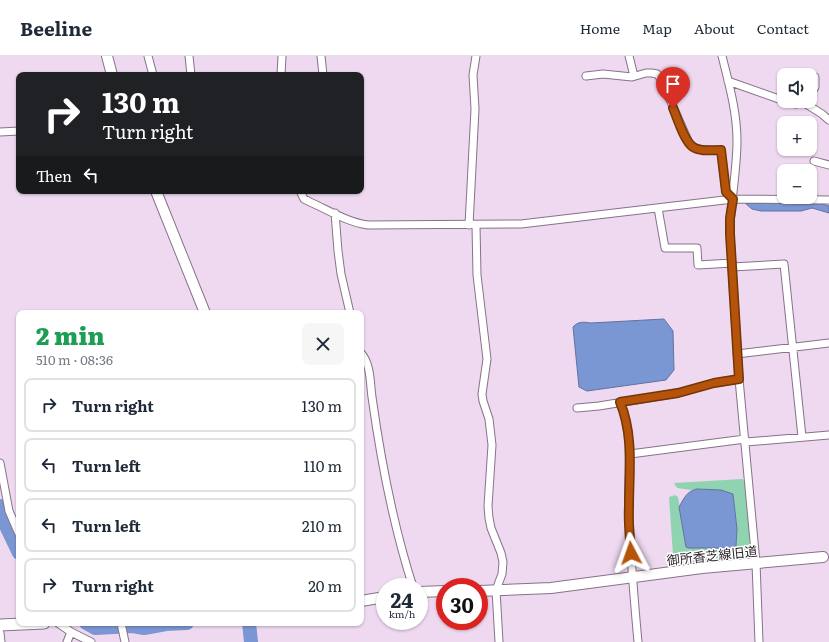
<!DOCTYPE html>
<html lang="en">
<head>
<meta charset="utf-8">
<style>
  body { margin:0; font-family:Literata,"Noto Sans JP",serif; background:#f6f6f7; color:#1f2937; height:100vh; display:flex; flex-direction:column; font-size:15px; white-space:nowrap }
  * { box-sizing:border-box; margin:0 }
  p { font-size:13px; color:#747a83 }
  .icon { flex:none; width:22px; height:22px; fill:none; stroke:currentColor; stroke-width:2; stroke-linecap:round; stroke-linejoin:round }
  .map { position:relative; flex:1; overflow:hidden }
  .panel { position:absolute; left:16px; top:254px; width:348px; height:316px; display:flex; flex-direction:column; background:#fff; border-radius:8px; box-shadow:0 1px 3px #0004 }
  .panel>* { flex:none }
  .top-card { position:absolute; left:16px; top:16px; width:348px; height:122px; border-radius:8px; box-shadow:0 1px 3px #0004; background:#202124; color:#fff; overflow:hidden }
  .controls { position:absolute; left:777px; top:12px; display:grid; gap:8px }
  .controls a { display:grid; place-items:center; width:40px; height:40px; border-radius:8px; background:#fff; box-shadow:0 1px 3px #0004; font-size:20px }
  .speed { position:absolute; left:376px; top:522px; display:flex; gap:8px; font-size:20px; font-weight:700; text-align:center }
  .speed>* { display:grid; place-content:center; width:52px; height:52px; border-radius:50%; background:#fff; box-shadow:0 1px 3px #0004; line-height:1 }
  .speed small { font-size:10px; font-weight:400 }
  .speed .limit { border:6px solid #d22; background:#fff; color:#111 }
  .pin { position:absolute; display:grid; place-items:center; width:34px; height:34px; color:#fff; margin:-41px -17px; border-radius:50% 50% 50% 0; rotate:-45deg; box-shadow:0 0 4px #0007 }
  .pin .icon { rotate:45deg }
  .me { position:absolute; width:44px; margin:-22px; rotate:356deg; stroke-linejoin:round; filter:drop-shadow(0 0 3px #0008) }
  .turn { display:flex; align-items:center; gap:14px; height:84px; padding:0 20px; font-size:18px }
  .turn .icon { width:52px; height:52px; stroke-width:2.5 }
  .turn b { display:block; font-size:28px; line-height:34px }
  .then { display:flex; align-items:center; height:38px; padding:0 20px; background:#0003; gap:8px; font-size:15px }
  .round { display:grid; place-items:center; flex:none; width:42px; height:42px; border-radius:8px; background:#f6f6f7 }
  .overview { display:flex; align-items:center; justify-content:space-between; height:68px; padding:0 20px }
  h1 { font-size:24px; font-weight:800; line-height:30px; color:#1e9e55 }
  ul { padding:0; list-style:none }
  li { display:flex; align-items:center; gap:12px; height:54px; margin:0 8px 6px; padding:0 12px; border:2px solid #e0e1e3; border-radius:8px }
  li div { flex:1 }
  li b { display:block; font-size:15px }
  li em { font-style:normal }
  header { display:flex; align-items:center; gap:24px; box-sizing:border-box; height:56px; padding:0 20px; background:#fff; border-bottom:1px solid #e0e1e3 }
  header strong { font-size:19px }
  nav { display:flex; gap:22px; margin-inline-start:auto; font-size:14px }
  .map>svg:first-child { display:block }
  .green { fill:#8fd3b1 }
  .water { fill:#7a96d3; stroke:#6273a1 }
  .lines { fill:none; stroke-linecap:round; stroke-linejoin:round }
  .river { stroke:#7a96d3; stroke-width:14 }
  .street-casing { stroke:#867388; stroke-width:9 }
  .secondary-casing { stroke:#867388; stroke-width:12 }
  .primary-casing { stroke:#867388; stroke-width:13 }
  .street { stroke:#fff; stroke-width:7 }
  .secondary { stroke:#fff; stroke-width:10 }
  .primary { stroke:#fff; stroke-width:11 }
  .route-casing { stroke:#753606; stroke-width:10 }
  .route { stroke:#b45309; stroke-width:7 }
  .labels { text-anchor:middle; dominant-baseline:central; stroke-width:3; stroke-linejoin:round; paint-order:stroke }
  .street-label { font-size:13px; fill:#2a222b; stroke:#fff }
</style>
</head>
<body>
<header>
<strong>Beeline</strong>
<nav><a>Home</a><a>Map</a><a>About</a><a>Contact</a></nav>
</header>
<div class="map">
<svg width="829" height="586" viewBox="0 0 829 586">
  <rect width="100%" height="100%" fill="#eed9f0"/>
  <path class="green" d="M 742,423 L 745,425 L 746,431 L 750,490 L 748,496 L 744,499 L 692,506 L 673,499 L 669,441 L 675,439 L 678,441 L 686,491 L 736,490 L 737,473 L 733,438 L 697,433 L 691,434 L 677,432 L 674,427 Z"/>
  <path class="water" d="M 745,147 L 822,148 L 829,150 L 829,157 L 812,152 L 801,155 L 761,155 L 752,153 Z
    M 664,263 L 673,275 L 674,314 L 666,324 L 587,335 L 579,331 L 573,271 C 578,265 584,266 591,267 Z
    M 697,433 L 721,434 L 733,438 L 737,473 L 736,490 L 731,492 L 689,492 L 686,491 L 679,451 C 684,442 687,435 697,433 Z"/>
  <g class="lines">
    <path class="river" d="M 0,450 L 7,472 L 19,497
      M 86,567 L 95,572 L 133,570 L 144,572 L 166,568 L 187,567
      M 249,567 L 251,586"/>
    <defs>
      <path id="street" d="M 148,0 L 153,19
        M 189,0 L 191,19
        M 321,0 L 323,19
        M 629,0 L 634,20
        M 722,0 C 729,28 737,56 737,85 C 737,116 730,147 730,178 L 739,323 L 756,507 L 759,586
        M 281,19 L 282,0
        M 586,20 L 603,18 L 632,21 L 646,17 L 652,17 L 657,18 L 661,23 L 689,87 C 697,96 709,94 721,94 L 726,136 L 733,143
        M 728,25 L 790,47 L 796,48 L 804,45
        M 810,39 L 815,31 L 815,21
        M 803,46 L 822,58 L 829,64
        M 0,76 L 19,75
        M 814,105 L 829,109
        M 300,135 L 304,143 L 310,146 C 328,154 347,166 368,169 L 521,168 L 733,143 L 829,144
        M 658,152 L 665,192 L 697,192 L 698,209 L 732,207
        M 335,157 L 338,195 L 341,218 L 350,257
        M 469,169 L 475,53 L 473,19 L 476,0
        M 476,169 L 477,219 L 487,303 L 482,338 L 483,345 L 489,363 L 492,389 L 488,450 L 489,462 L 491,472 L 501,497 L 503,506 L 502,518 L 496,534 L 499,586
        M 732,211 L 784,208 L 802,381
        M 361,297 C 371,308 370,327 372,341 C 381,406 393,469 413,531
        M 737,298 L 829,287
        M 620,346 C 635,382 627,418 629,455 C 630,499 634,542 638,586
        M 577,352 L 599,350 L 678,337 L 714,327 L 739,323
        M 746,386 L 829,379
        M 630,398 L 745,383
        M 0,407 L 9,455 L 19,478
        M 58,567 L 71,576 L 91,586
        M 121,567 L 125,586
        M 0,577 L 1,586
        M 67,586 L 71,576"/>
      <path id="secondary" d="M 107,0 L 112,19
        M 156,135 L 205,257
        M 479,535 L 551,532 L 702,512 L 823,501
        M 419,536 L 445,535
        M 361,545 L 385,541"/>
      <path id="primary" d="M 0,569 L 44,567"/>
    </defs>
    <use href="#street" class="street-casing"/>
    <use href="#secondary" class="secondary-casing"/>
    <use href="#primary" class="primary-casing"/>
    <use href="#street" class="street"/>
    <use href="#secondary" class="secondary"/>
    <use href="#primary" class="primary"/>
  </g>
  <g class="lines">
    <defs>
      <path id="route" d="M 631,497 C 630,482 628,466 629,451 C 629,415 634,380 620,346 L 678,337 L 714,327 L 739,323 L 730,178 L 730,162 L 733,143 L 726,136 L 721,94 C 713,94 700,96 693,91 C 684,85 677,61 673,52"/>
    </defs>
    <use href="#route" class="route-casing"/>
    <use href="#route" class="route"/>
  </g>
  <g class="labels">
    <g class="street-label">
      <text transform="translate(712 499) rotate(-6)">御所香芝線旧道</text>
    </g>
  </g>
</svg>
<div class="controls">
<a><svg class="icon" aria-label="sound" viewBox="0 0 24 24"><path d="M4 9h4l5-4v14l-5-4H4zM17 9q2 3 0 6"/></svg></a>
<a>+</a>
<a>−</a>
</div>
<div class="speed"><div>24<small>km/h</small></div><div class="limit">30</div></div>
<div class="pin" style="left:673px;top:52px;background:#d93025"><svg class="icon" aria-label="arrive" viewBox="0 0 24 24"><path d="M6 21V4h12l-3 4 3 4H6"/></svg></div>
<svg class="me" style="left:631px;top:497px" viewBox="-20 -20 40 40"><path d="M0-17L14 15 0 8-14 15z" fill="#b45309" stroke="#fff" stroke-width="4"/></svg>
<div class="top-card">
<div class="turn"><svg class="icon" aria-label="right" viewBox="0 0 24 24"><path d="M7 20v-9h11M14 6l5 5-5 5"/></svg><div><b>130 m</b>Turn right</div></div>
<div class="then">Then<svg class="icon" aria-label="left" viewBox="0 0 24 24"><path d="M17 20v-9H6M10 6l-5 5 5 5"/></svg></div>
</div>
<section class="panel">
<div class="overview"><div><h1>2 min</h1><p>510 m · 08:36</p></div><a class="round"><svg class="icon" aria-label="close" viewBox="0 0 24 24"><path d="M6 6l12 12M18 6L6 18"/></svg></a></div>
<ul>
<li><svg class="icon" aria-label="right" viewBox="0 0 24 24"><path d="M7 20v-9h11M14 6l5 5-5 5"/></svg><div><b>Turn right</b></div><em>130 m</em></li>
<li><svg class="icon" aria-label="left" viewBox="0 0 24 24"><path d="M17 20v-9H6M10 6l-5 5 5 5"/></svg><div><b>Turn left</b></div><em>110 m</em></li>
<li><svg class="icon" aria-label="left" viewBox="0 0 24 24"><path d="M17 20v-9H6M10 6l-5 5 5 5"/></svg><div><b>Turn left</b></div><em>210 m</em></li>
<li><svg class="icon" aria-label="right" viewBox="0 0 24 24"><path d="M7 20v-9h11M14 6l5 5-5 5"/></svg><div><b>Turn right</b></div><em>20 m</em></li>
</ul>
</section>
</div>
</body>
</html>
